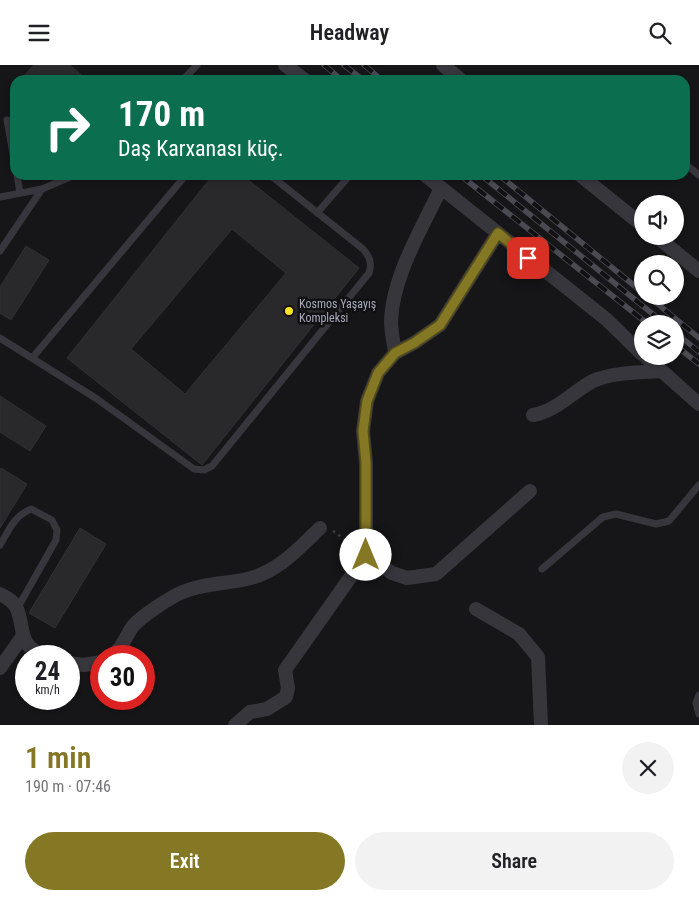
<!DOCTYPE html>
<html lang="en">
<head>
<meta charset="utf-8">
<style>
  body { margin:0; font-family:"Roboto Condensed",sans-serif; background:#f2f2f2; color:#202124; height:100vh; display:flex; flex-direction:column; font-size:19px; white-space:nowrap }
  * { box-sizing:border-box; margin:0 }
  p { font-size:16px; color:#757577 }
  .icon { flex:none; width:28px; height:28px; fill:none; stroke:currentColor; stroke-width:2; stroke-linecap:round; stroke-linejoin:round }
  .map { position:relative; height:660px; overflow:hidden }
  .sheet { display:flex; flex-direction:column; background:#fff; flex:1 }
  .sheet>* { flex:none }
  .guide { position:absolute; left:10px; top:10px; width:680px; height:105px; border-radius:15px; box-shadow:0 1px 4px #0004; background:#0b6e4f; color:#fff; overflow:hidden }
  .fabs { position:absolute; left:634px; top:130px; display:grid; gap:10px }
  .fabs a { display:grid; place-items:center; width:50px; height:50px; border-radius:50%; background:#fff; box-shadow:0 1px 4px #0004; font-size:25px }
  .speed { position:absolute; left:15px; top:580px; display:flex; gap:10px; font-size:25px; font-weight:700; text-align:center }
  .speed>* { display:grid; place-content:center; width:65px; height:65px; border-radius:50%; background:#fff; box-shadow:0 1px 4px #0004; line-height:1 }
  .speed small { font-size:12px; font-weight:400 }
  .speed .limit { border:8px solid #d22; background:#fff; color:#111 }
  .pin { position:absolute; display:grid; place-items:center; width:42px; height:42px; color:#fff; margin:-21px; border-radius:10px; box-shadow:0 2px 8px #0006 }
  .me { position:absolute; width:55px; margin:-28px; rotate:0deg; stroke-linejoin:round; filter:drop-shadow(0 0 4px #0008) }
  .turn { display:flex; align-items:center; gap:18px; height:105px; padding:0 25px; font-size:22px }
  .turn .icon { width:65px; height:65px; stroke-width:2.5 }
  .turn b { display:block; font-size:35px; line-height:42px }
  .round { display:grid; place-items:center; flex:none; width:52px; height:52px; border-radius:26px; background:#f2f2f2 }
  .headline { display:flex; align-items:center; justify-content:space-between; height:85px; padding:0 25px }
  h1 { font-size:30px; font-weight:600; line-height:38px; color:#847825 }
  .cta { display:flex; gap:10px; margin-top:auto; padding:10px 25px }
  .cta a { flex:1; height:58px; border-radius:30px; background:#847825; color:#fff; font-size:20px; font-weight:600; line-height:58px; text-align:center }
  .cta a+a { background:#f2f2f2; color:#202124 }
  header { display:flex; justify-content:space-between; align-items:center; height:65px; padding:0 25px; background:#fff; font-size:22px; font-weight:600 }
  .map>svg:first-child { display:block }
  .building { fill:#29292c; stroke:#313034; fill-rule:evenodd }
  .lines { fill:none; stroke-linecap:round; stroke-linejoin:round }
  .path { stroke:#3c3d44; stroke-width:2.5; stroke-dasharray:2.5 4; stroke-linecap:butt }
  .service { stroke:#37363d; stroke-width:7 }
  .minor { stroke:#37363d; stroke-width:14 }
  .rail-casing { stroke:#494a52; stroke-width:5.5 }
  .rail { stroke:#111113; stroke-width:4; stroke-dasharray:11; stroke-linecap:butt }
  .route-casing { stroke:#564e18; stroke-width:12 }
  .route { stroke:#847825; stroke-width:9 }
  .poi-dot { fill:#ffe327; stroke:#111113; stroke-width:2 }
  .labels { text-anchor:middle; dominant-baseline:central; stroke-width:5; stroke-linejoin:round; paint-order:stroke }
  .poi-label { font-size:12px; fill:#a7a9b9; stroke:#111113; text-anchor:start }
</style>
</head>
<body>
<header><svg class="icon" aria-label="menu" viewBox="0 0 24 24"><path d="M4 6h16M4 12h16M4 18h16"/></svg>Headway<svg class="icon" aria-label="search" viewBox="0 0 24 24"><circle cx="10" cy="10" r="6"/><path d="M15 15l6 6"/></svg></header>
<div class="map">
<svg width="699" height="660" viewBox="0 0 699 660">
  <rect width="100%" height="100%" fill="#161618"/>
  <path class="building" d="M 34,0 L 70,0 L 87,15 L 20,15 Z
    M 213,110 L 242,110 L 359,203 L 202,400 L 67,293 ZM 232,164 L 286,208 L 185,329 L 131,284 Z
    M 26,181 L 49,195 L 11,255 L 0,248 L 0,222 Z
    M 0,331 L 46,361 L 30,386 L 0,367 Z
    M 1,403 L 27,419 L 0,463 L 0,405 Z
    M 80,463 L 106,479 L 55,563 L 29,548 Z"/>
  <g class="lines">
    <path class="path" d="M 333,466 L 351,479"/>
    <path class="service" d="M 183,15 L 197,0
      M 7,55 L 15,100
      M 685,99 L 699,110
      M 17,110 L 20,128
      M 0,132 L 42,124 L 75,110
      M 317,148 L 350,110
      M 0,186 L 42,124
      M 0,273 L 97,334 L 194,404 L 204,405 L 212,401 L 369,208 C 372,198 370,192 363,184 L 270,110
      M 33,292 L 186,110
      M 0,480 C 9,465 14,451 31,444 L 52,455 L 57,465 L 56,475 L 17,544
      M 542,504 L 603,452 L 616,449 L 656,459 L 669,456 L 699,420
      M 699,630 L 696,638 L 699,649"/>
    <path class="minor" d="M 285,0 L 305,15
      M 443,0 L 461,15
      M 425,110 L 606,254 L 642,289
      M 580,110 L 642,160
      M 656,171 L 699,206
      M 395,288 L 414,278 L 440,260 L 498,168
      M 645,291 L 699,339
      M 533,350 C 557,346 572,327 593,316 C 613,307 640,308 661,306
      M 366,490 L 366,398 L 363,366 L 367,336 L 378,308 L 395,288 C 394,278 391,267 391,257 C 392,212 422,163 441,123
      M 0,529 C 7,533 14,536 17,544 C 25,563 17,582 46,591
      M 476,544 L 519,569 L 538,592 L 541,660
      M 111,591 C 125,581 124,573 133,561 C 142,551 170,532 183,527 C 203,518 226,519 247,514 C 278,507 298,484 320,463
      M 69,598 L 84,600 L 101,597
      M 0,603 L 22,572
      M 235,660 L 250,647 L 267,644 L 286,632 L 288,623 L 285,605 L 366,490 L 392,508 L 407,513 L 436,509 L 530,426"/>
    <defs>
      <path id="rail" d="M 324,0 L 342,15
        M 344,0 L 363,15
        M 364,0 L 382,15
        M 460,110 L 648,259
        M 481,110 L 665,259
        M 499,110 L 642,227
        M 648,231 L 699,273
        M 675,267 L 699,287
        M 675,280 L 699,299"/>
    </defs>
    <use href="#rail" class="rail-casing"/>
    <use href="#rail" class="rail"/>
  </g>
  <g class="lines">
    <defs>
      <path id="route" d="M 366,490 L 366,398 L 363,366 L 367,336 L 378,308 L 395,288 L 414,278 L 440,260 L 498,168 L 528,193"/>
    </defs>
    <use href="#route" class="route-casing"/>
    <use href="#route" class="route"/>
  </g>
  <circle class="poi-dot" cx="289" cy="246" r="5"/>
  <g class="labels">
    <g class="poi-label">
      <text x="299" y="239">Kosmos Yaşayış<tspan x="299" dy="14">Kompleksi</tspan></text>
    </g>
  </g>
</svg>
<div class="fabs">
<a><svg class="icon" aria-label="sound" viewBox="0 0 24 24"><path d="M4 9h4l5-4v14l-5-4H4zM17 9q2 3 0 6"/></svg></a>
<a><svg class="icon" aria-label="search" viewBox="0 0 24 24"><circle cx="10" cy="10" r="6"/><path d="M15 15l6 6"/></svg></a>
<a><svg class="icon" aria-label="layers" viewBox="0 0 24 24"><path d="M12 4l9 5-9 5-9-5zM3 14l9 5 9-5"/></svg></a>
</div>
<div class="speed"><div>24<small>km/h</small></div><div class="limit">30</div></div>
<div class="pin" style="left:528px;top:193px;background:#d93025"><svg class="icon" aria-label="arrive" viewBox="0 0 24 24"><path d="M6 21V4h12l-3 4 3 4H6"/></svg></div>
<svg class="me" style="left:366px;top:490px" viewBox="-20 -20 40 40"><circle r="19" fill="#fff"/><path d="M0-13L10 11 0 6-10 11z" fill="#847825"/></svg>
<div class="guide">
<div class="turn"><svg class="icon" aria-label="right" viewBox="0 0 24 24"><path d="M7 20v-9h11M14 6l5 5-5 5"/></svg><div><b>170 m</b>Daş Karxanası küç.</div></div>
</div>
</div>
<section class="sheet">
<div class="headline"><div><h1>1 min</h1><p>190 m · 07:46</p></div><a class="round"><svg class="icon" aria-label="close" viewBox="0 0 24 24"><path d="M6 6l12 12M18 6L6 18"/></svg></a></div>
<div class="cta"><a>Exit</a><a>Share</a></div>
</section>
</body>
</html>
